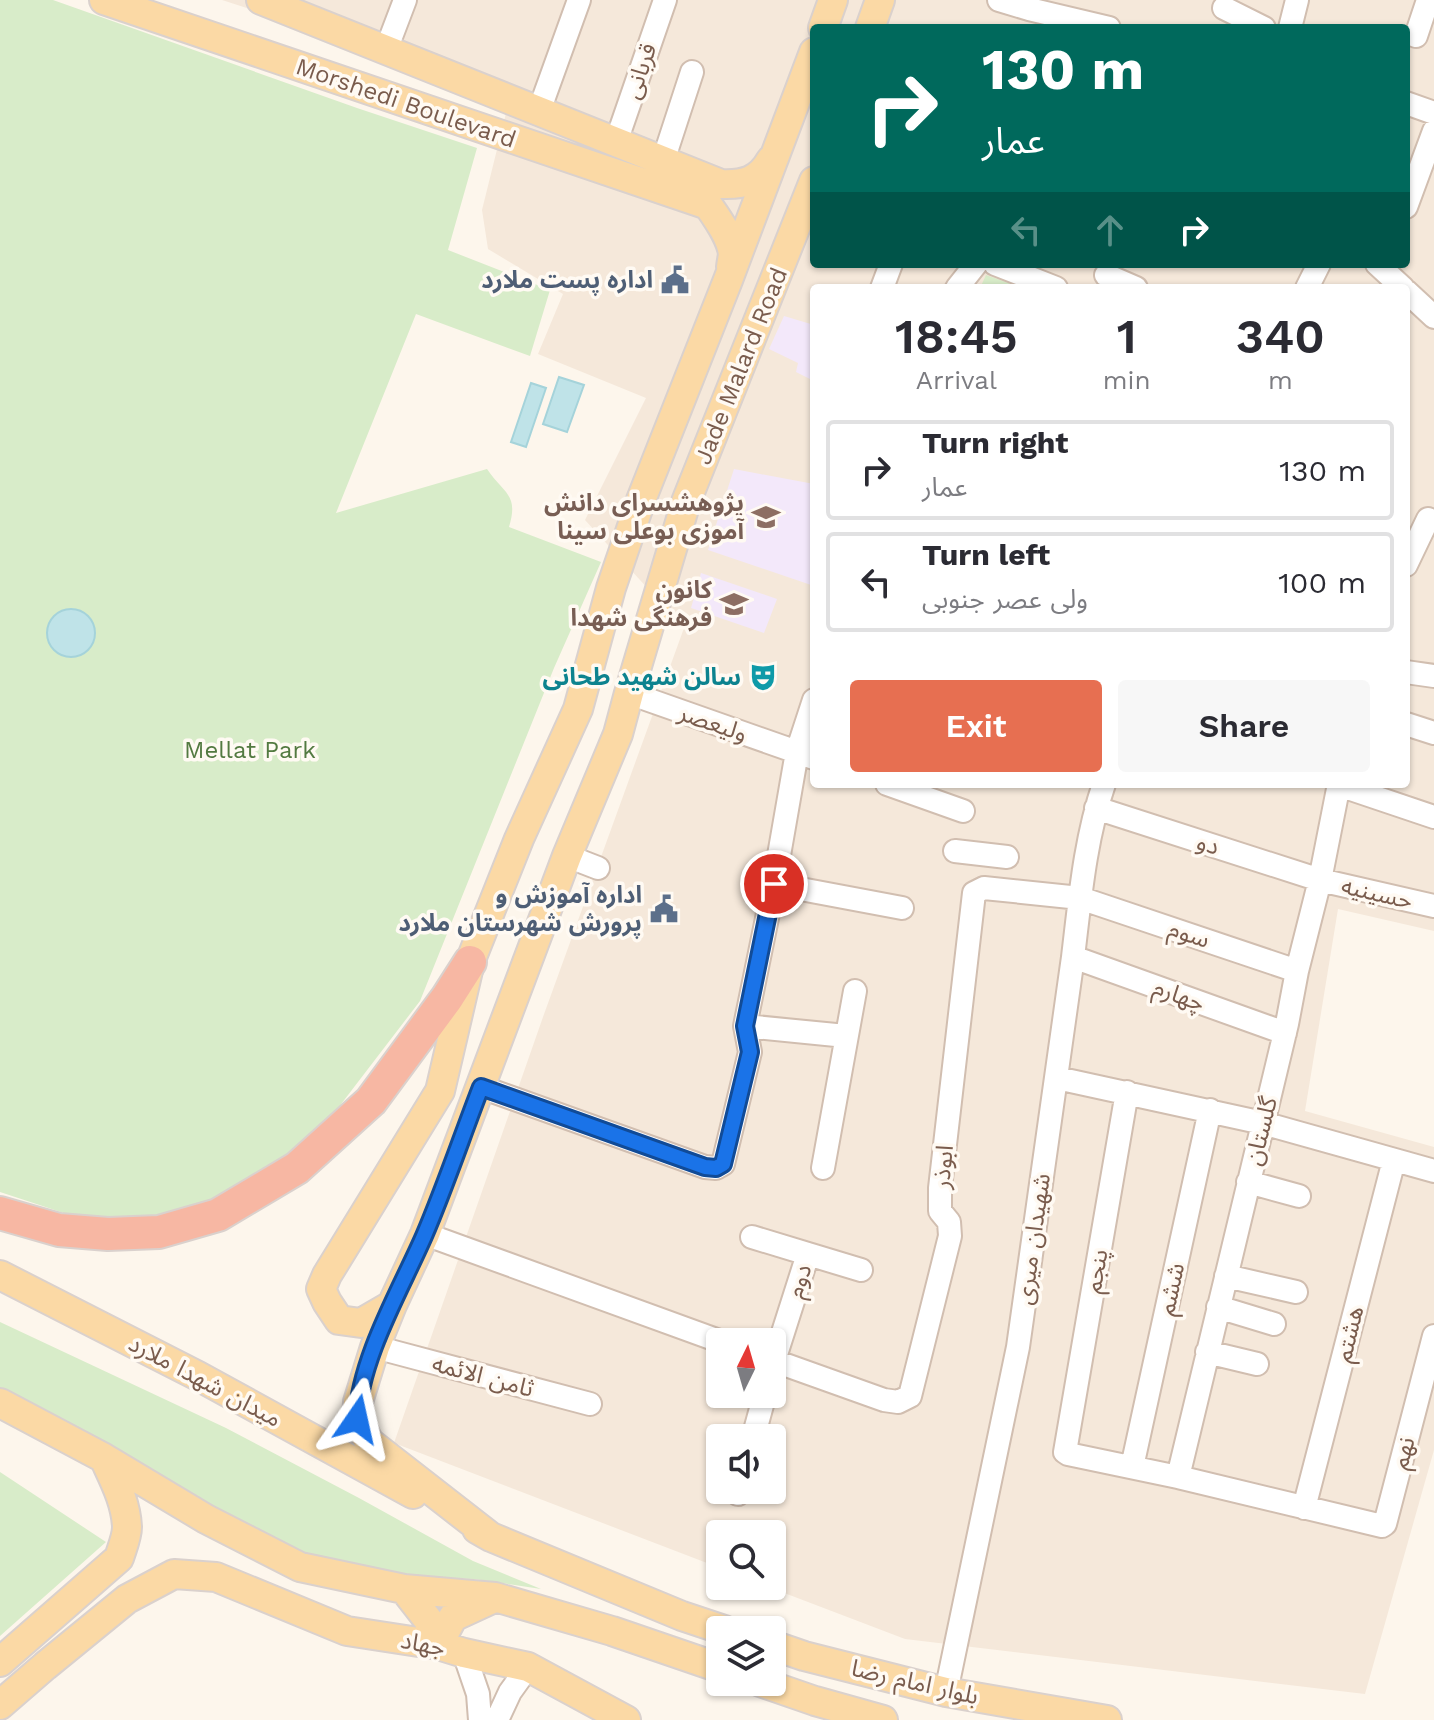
<!DOCTYPE html>
<html lang="en">
<head>
<meta charset="utf-8">
<style>
  body { margin:0; font-family:"Work Sans","Noto Sans Arabic",sans-serif; background:#f7f7f7; color:#2b2b33; height:100vh; display:flex; flex-direction:column; font-size:30px; white-space:nowrap }
  * { box-sizing:border-box; margin:0 }
  p { font-size:26px; color:#7c7c81 }
  .icon { flex:none; width:44px; height:44px; fill:none; stroke:currentColor; stroke-width:2; stroke-linecap:round; stroke-linejoin:round }
  .map { position:relative; flex:1; overflow:hidden }
  .sheet { position:absolute; left:810px; top:284px; width:600px; height:504px; display:flex; flex-direction:column; background:#fff; border-radius:8px; box-shadow:0 2px 6px #0004 }
  .sheet>* { flex:none }
  .hud { position:absolute; left:810px; top:24px; width:600px; height:244px; border-radius:8px; box-shadow:0 2px 6px #0004; background:#00695c; color:#fff; overflow:hidden }
  .needle { width:52px; rotate:5deg }
  .fabs { position:absolute; left:706px; top:1328px; display:grid; gap:16px }
  .fabs a { display:grid; place-items:center; width:80px; height:80px; border-radius:8px; background:#fff; box-shadow:0 2px 6px #0004; font-size:40px }
  .pin { position:absolute; display:grid; place-items:center; width:68px; height:68px; color:#fff; margin:-34px; border:4px solid #fff; border-radius:50%; box-shadow:0 2px 8px #0007 }
  .me { position:absolute; width:88px; margin:-44px; rotate:11deg; stroke-linejoin:round; filter:drop-shadow(0 0 6px #0008) }
  .turn { display:flex; align-items:center; gap:28px; height:168px; padding:0 40px; font-size:36px }
  .turn .icon { width:104px; height:104px; stroke-width:2.5 }
  .turn b { display:block; font-size:56px; line-height:68px }
  .lanes { display:flex; align-items:center; height:76px; padding:0 40px; background:#0003; justify-content:center; gap:40px; direction:ltr }
  .lanes .off { opacity:.35 }
  .eta { display:flex; justify-content:space-evenly; align-items:center; height:136px; text-align:center }
  .eta b { font-size:48px; font-weight:600; line-height:56px }
  .button { display:flex; gap:16px; margin-top:auto; padding:16px 40px }
  .button a { flex:1; height:92px; border-radius:8px; background:#e76f51; color:#fff; font-size:32px; font-weight:600; line-height:92px; text-align:center }
  .button a+a { background:#f7f7f7; color:#2b2b33 }
  ul { padding:0; list-style:none }
  li { display:flex; align-items:center; gap:24px; height:100px; margin:0 16px 12px; padding:0 24px; border:4px solid #e1e1e2; border-radius:8px }
  li div { flex:1 }
  li b { display:block; font-size:30px }
  li em { font-style:normal }
  .map>svg:first-child { display:block }
  .residential { fill:#f5e8da; fill-rule:evenodd }
  .education { fill:#f3e8fa }
  .green { fill:#d8ecc9 }
  .water { fill:#bfe3e8; stroke:#a5d3da; stroke-width:2 }
  .lines { fill:none; stroke-linecap:round; stroke-linejoin:round }
  .minor-casing { stroke:#d1beb0; stroke-width:26 }
  .major-casing { stroke:#dad1cd; stroke-width:32 }
  .highway-casing { stroke:#dad1cd; stroke-width:36 }
  .minor { stroke:#fff; stroke-width:22 }
  .major { stroke:#fbd9a5; stroke-width:28 }
  .highway { stroke:#f7b7a3; stroke-width:32 }
  .route-casing { stroke:#114b97; stroke-width:20 }
  .route { stroke:#1a73e8; stroke-width:14 }
  .labels { text-anchor:middle; dominant-baseline:central; stroke-width:7; stroke-linejoin:round; paint-order:stroke }
  .street-label { font-size:24px; fill:#7a5c4d; stroke:#fffaf3 }
  .service-label { font-size:24px; font-weight:bold; fill:#4e5e75; stroke:#fffaf3; text-anchor:end }
  .education-label { font-size:24px; font-weight:bold; fill:#785e54; stroke:#fffaf3; text-anchor:end }
  .culture-label { font-size:24px; font-weight:bold; fill:#0d838f; stroke:#fffaf3; text-anchor:end }
  .park-label { font-size:24px; fill:#537a41; stroke:#fffaf3 }
</style>
</head>
<body>
<div class="map">
<svg width="1434" height="1720" viewBox="0 0 1434 1720">
  <rect width="100%" height="100%" fill="#fdf6ec"/>
  <path class="residential" d="M 222,0 L 1434,0 L 1434,931 L 1338,909 L 1305,1111 L 1434,1147 L 1434,1450 L 1365,1694 L 905,1639 L 766,1586 L 772,1586 L 772,1534 L 720,1534 L 720,1568 L 394,1443 L 543,1017 L 684,628 L 585,520 L 646,398 L 538,354 L 563,294 L 488,249 L 482,210 L 511,93 ZM 814,28 L 1406,28 L 1406,264 L 814,264 ZM 814,288 L 1406,288 L 1406,784 L 814,784 ZM 720,1342 L 772,1342 L 772,1394 L 720,1394 ZM 720,1438 L 772,1438 L 772,1490 L 720,1490 Z"/>
  <path class="education" d="M 784,316 L 814,325 L 814,381 L 796,372 L 798,363 L 769,349 Z
    M 734,469 L 814,484 L 814,586 L 708,550 Z
    M 701,573 L 777,599 L 764,633 L 691,608 Z"/>
  <path class="green" d="M 0,0 L 53,0 L 357,108 L 477,148 L 448,250 L 550,290 L 530,356 L 416,314 L 336,513 L 487,469 C 504,494 519,494 509,527 L 601,562 L 554,668 L 420,1001 L 322,1129 L 244,1192 L 188,1215 L 91,1222 L 0,1192 Z
    M 986,275 L 1023,288 L 980,288 Z
    M 0,1322 L 226,1428 L 359,1498 L 473,1561 L 541,1589 L 474,1579 L 387,1577 L 304,1560 L 0,1395 Z
    M 0,1472 L 106,1542 L 0,1636 Z"/>
  <path class="water" d="M 559,377 L 584,385 L 567,432 L 543,424 Z
    M 531,383 L 546,388 L 526,447 L 511,442 Z
    M47 633a24 24 0 1 1 48 0a24 24 0 1 1-48 0Z"/>
  <g class="lines">
    <defs>
      <path id="minor" d="M 999,0 L 1029,9 L 1109,28
        M 1224,8 L 1264,28
        M 1290,28 L 1297,0
        M 1416,36 L 1428,0
        M 386,50 L 405,0
        M 1406,103 L 1434,113
        M 539,111 L 579,0
        M 616,142 L 665,0
        M 663,161 L 692,72
        M 1406,207 L 1434,131
        M 995,264 L 1056,288
        M 1377,264 L 1403,288
        M 1106,275 L 1136,288
        M 882,288 L 891,264
        M 957,288 L 976,264
        M 1307,288 L 1319,264
        M 1406,291 L 1434,317
        M 1406,565 L 1428,519
        M 1406,672 L 1434,676
        M 629,693 L 814,758
        M 1406,724 L 1434,733
        M 887,784 L 963,811
        M 1339,785 L 1434,817
        M 1096,808 L 1320,880 L 1434,906
        M 955,851 L 1007,857
        M 567,856 L 598,868
        M 774,884 L 902,908
        M 1073,957 L 1285,1033
        M 745,1026 L 846,1036
        M 1057,1078 L 1263,1123 L 1434,1171
        M 481,1087 L 705,1167 L 716,1168 L 723,1164 L 750,1052 L 745,1026 L 774,884 L 797,752 L 814,700
        M 1127,1092 L 1065,1452 L 1068,1454 L 1178,1477 L 1382,1526 L 1385,1524 L 1434,1336
        M 823,1168 L 855,991
        M 1248,1182 L 1299,1196
        M 425,1234 L 722,1342
        M 752,1237 L 808,1254
        M 1226,1276 L 1296,1292
        M 1218,1307 L 1274,1324
        M 375,1347 L 590,1404
        M 1207,1352 L 1257,1364
        M 772,1360 L 884,1400 L 898,1402 L 910,1396 L 950,1236 L 949,1222 L 940,1211 L 940,1188 L 974,893 L 984,888 L 1080,898 L 1297,971
        M 772,1367 L 808,1254 L 861,1270
        M 753,1438 L 765,1394
        M 1132,1467 L 1210,1110
        M 1178,1477 L 1287,1024 L 1297,971 L 1320,880 L 1339,784
        M 738,1494 L 739,1490
        M 1304,1508 L 1394,1160
        M 464,1653 L 478,1694 L 480,1720
        M 946,1692 L 1018,1347 L 1073,957 C 1080,899 1085,839 1104,784
        M 497,1720 L 510,1692 L 528,1667"/>
      <path id="major" d="M 104,0 L 708,205 C 717,218 731,237 733,254 C 733,255 731,266 731,267
        M 261,0 L 721,184 C 744,185 759,181 771,160
        M 823,28 L 833,0
        M 870,28 L 880,0
        M 0,1275 L 198,1376 L 413,1494
        M 392,1305 L 361,1323 L 339,1320 L 327,1302 L 321,1289 L 327,1275 L 440,1091 L 470,962 L 519,839 L 578,709 L 611,588 L 641,500 L 728,280 L 814,52
        M 0,1403 L 104,1458 L 206,1519 L 300,1567 L 404,1589 L 495,1597 L 612,1631 L 720,1668
        M 477,1529 L 491,1537 L 682,1616 L 724,1630
        M 491,1537 L 369,1442 L 357,1419 L 358,1402 L 375,1347 L 392,1305 L 425,1234 L 567,856 L 618,734 L 629,693 L 686,502 L 814,181
        M 404,1589 L 429,1621 L 438,1645
        M 438,1645 L 453,1617 L 492,1599
        M 772,1645 L 804,1656 L 946,1692 L 1107,1720
        M 0,1662 L 119,1558 C 122,1548 127,1537 127,1527 C 126,1502 114,1480 104,1458
        M 760,1682 L 815,1701 L 883,1720
        M 0,1705 L 45,1666 L 127,1599 L 174,1574 L 216,1577 L 347,1631 L 438,1645 L 464,1653 L 528,1667 L 626,1720"/>
      <path id="highway" d="M 0,1213 L 59,1230 L 108,1234 L 159,1232 L 218,1215 L 297,1168 L 371,1101 L 447,998 L 470,962"/>
    </defs>
    <use href="#minor" class="minor-casing"/>
    <use href="#major" class="major-casing"/>
    <use href="#highway" class="highway-casing"/>
    <use href="#minor" class="minor"/>
    <use href="#major" class="major"/>
    <use href="#highway" class="highway"/>
  </g>
  <g class="lines">
    <defs>
      <path id="route" d="M 357,1419 C 360,1358 400,1291 424,1236 C 445,1187 462,1136 481,1087 L 705,1167 L 716,1168 L 723,1164 L 750,1052 L 745,1026 L 774,884"/>
    </defs>
    <use href="#route" class="route-casing"/>
    <use href="#route" class="route"/>
  </g>
  <defs>
    <symbol id="civic-bare" viewBox="-9 -9 18 18"><path d="M-.6-6.5H3V-4.5H.6V-3L4-1V1h2V6H-6V1h2V-1L-.6-3ZM-1.2 2.5V6h2.4V2.5Z" fill="#5c6f8a" stroke="#fffaf3" stroke-width="2.5" paint-order="stroke"/></symbol>
    <symbol id="school-bare" viewBox="-9 -9 18 18"><path d="M0-5L7-2L0 1L-7-2ZM-4 1L0 2.5L4 1V4Q0 6-4 4Z" fill="#8d6e63" stroke="#fffaf3" stroke-width="2.5" paint-order="stroke"/></symbol>
    <symbol id="theatre-bare" viewBox="-9 -9 18 18"><path d="M-5-5.5Q0-4 5-5.5V0Q5 5 0 6Q-5 5-5 0ZM-3.3-2.5H-1v1.5H-3.3ZM1-2.5H3.3v1.5H1ZM-2.8 1Q0 5.5 2.8 1Z" fill="#0f9aa8" stroke="#fffaf3" stroke-width="2.5" paint-order="stroke"/></symbol>
  </defs>
  <g fill-rule="evenodd">
    <use href="#civic-bare" x="655" y="260" width="40" height="40"/>
    <use href="#school-bare" x="746" y="497" width="40" height="40"/>
    <use href="#school-bare" x="714" y="584" width="40" height="40"/>
    <use href="#theatre-bare" x="743" y="657" width="40" height="40"/>
    <use href="#civic-bare" x="644" y="889" width="40" height="40"/>
  </g>
  <g class="labels">
    <g class="street-label">
      <text transform="translate(640 71) rotate(-71)">قربانی</text>
      <text transform="translate(406 103) rotate(19)">Morshedi Boulevard</text>
      <text transform="translate(741 366) rotate(-68)">Jade Malard Road</text>
      <text transform="translate(713 723) rotate(19)">ولیعصر</text>
      <text transform="translate(1208 844) rotate(18)">دو</text>
      <text transform="translate(1377 893) rotate(13)">حسینیه</text>
      <text transform="translate(1189 934) rotate(18)">سوم</text>
      <text transform="translate(1179 995) rotate(20)">چهارم</text>
      <text transform="translate(1261 1131) rotate(-76)">گلستان</text>
      <text transform="translate(943 1167) rotate(-85)">ابوذر</text>
      <text transform="translate(1033 1239) rotate(-82)">شهیدان میری</text>
      <text transform="translate(1096 1271) rotate(-80)">پنجم</text>
      <text transform="translate(799 1281) rotate(-72)">دوم</text>
      <text transform="translate(1171 1289) rotate(-78)">ششم</text>
      <text transform="translate(1349 1334) rotate(-76)">هشتم</text>
      <text transform="translate(483 1376) rotate(15)">ثامن الائمه</text>
      <text transform="translate(205 1381) rotate(28)">میدان شهدا ملارد</text>
      <text transform="translate(1403 1453) rotate(-75)">نهم</text>
      <text transform="translate(423 1644) rotate(11)">جهاد</text>
      <text transform="translate(915 1682) rotate(13)">بلوار امام رضا</text>
    </g>
    <g class="service-label">
      <text x="653" y="280">اداره پست ملارد</text>
      <text x="642" y="895">اداره آموزش و<tspan x="642" dy="28">پرورش شهرستان ملارد</tspan></text>
    </g>
    <g class="education-label">
      <text x="744" y="503">پژوهشسرای دانش<tspan x="744" dy="28">آموزی بوعلی سینا</tspan></text>
      <text x="712" y="590">کانون<tspan x="712" dy="28">فرهنگی شهدا</tspan></text>
    </g>
    <g class="culture-label">
      <text x="741" y="677">سالن شهید طحانی</text>
    </g>
    <g class="park-label">
      <text x="250" y="750">Mellat Park</text>
    </g>
  </g>
</svg>
<div class="fabs">
<a><svg class="needle" viewBox="-14 -14 28 28"><path d="M0-13l5 13h-10z" fill="#e53935"/><path d="M0 13l5-13h-10z" fill="#7c7c81"/></svg></a>
<a><svg class="icon" aria-label="sound" viewBox="0 0 24 24"><path d="M4 9h4l5-4v14l-5-4H4zM17 9q2 3 0 6"/></svg></a>
<a><svg class="icon" aria-label="search" viewBox="0 0 24 24"><circle cx="10" cy="10" r="6"/><path d="M15 15l6 6"/></svg></a>
<a><svg class="icon" aria-label="layers" viewBox="0 0 24 24"><path d="M12 4l9 5-9 5-9-5zM3 14l9 5 9-5"/></svg></a>
</div>
<div class="pin" style="left:774px;top:884px;background:#d93025"><svg class="icon" aria-label="arrive" viewBox="0 0 24 24"><path d="M6 21V4h12l-3 4 3 4H6"/></svg></div>
<svg class="me" style="left:357px;top:1419px" viewBox="-20 -20 40 40"><path d="M0-17L14 15 0 8-14 15z" fill="#1a73e8" stroke="#fff" stroke-width="4"/></svg>
<div class="hud">
<div class="turn"><svg class="icon" aria-label="right" viewBox="0 0 24 24"><path d="M7 20v-9h11M14 6l5 5-5 5"/></svg><div><b>130 m</b>عمار</div></div>
<div class="lanes"><svg class="icon off" aria-label="left" viewBox="0 0 24 24"><path d="M17 20v-9H6M10 6l-5 5 5 5"/></svg><svg class="icon off" aria-label="ahead" viewBox="0 0 24 24"><path d="M12 20V5M6 11l6-6 6 6"/></svg><svg class="icon" aria-label="right" viewBox="0 0 24 24"><path d="M7 20v-9h11M14 6l5 5-5 5"/></svg></div>
</div>
<section class="sheet">
<div class="eta">
<div><b>18:45</b><p>Arrival</p></div>
<div><b>1</b><p>min</p></div>
<div><b>340</b><p>m</p></div>
</div>
<ul>
<li><svg class="icon" aria-label="right" viewBox="0 0 24 24"><path d="M7 20v-9h11M14 6l5 5-5 5"/></svg><div><b>Turn right</b><p>عمار</p></div><em>130 m</em></li>
<li><svg class="icon" aria-label="left" viewBox="0 0 24 24"><path d="M17 20v-9H6M10 6l-5 5 5 5"/></svg><div><b>Turn left</b><p>ولی عصر جنوبی</p></div><em>100 m</em></li>
</ul>
<div class="button"><a>Exit</a><a>Share</a></div>
</section>
</div>
</body>
</html>
